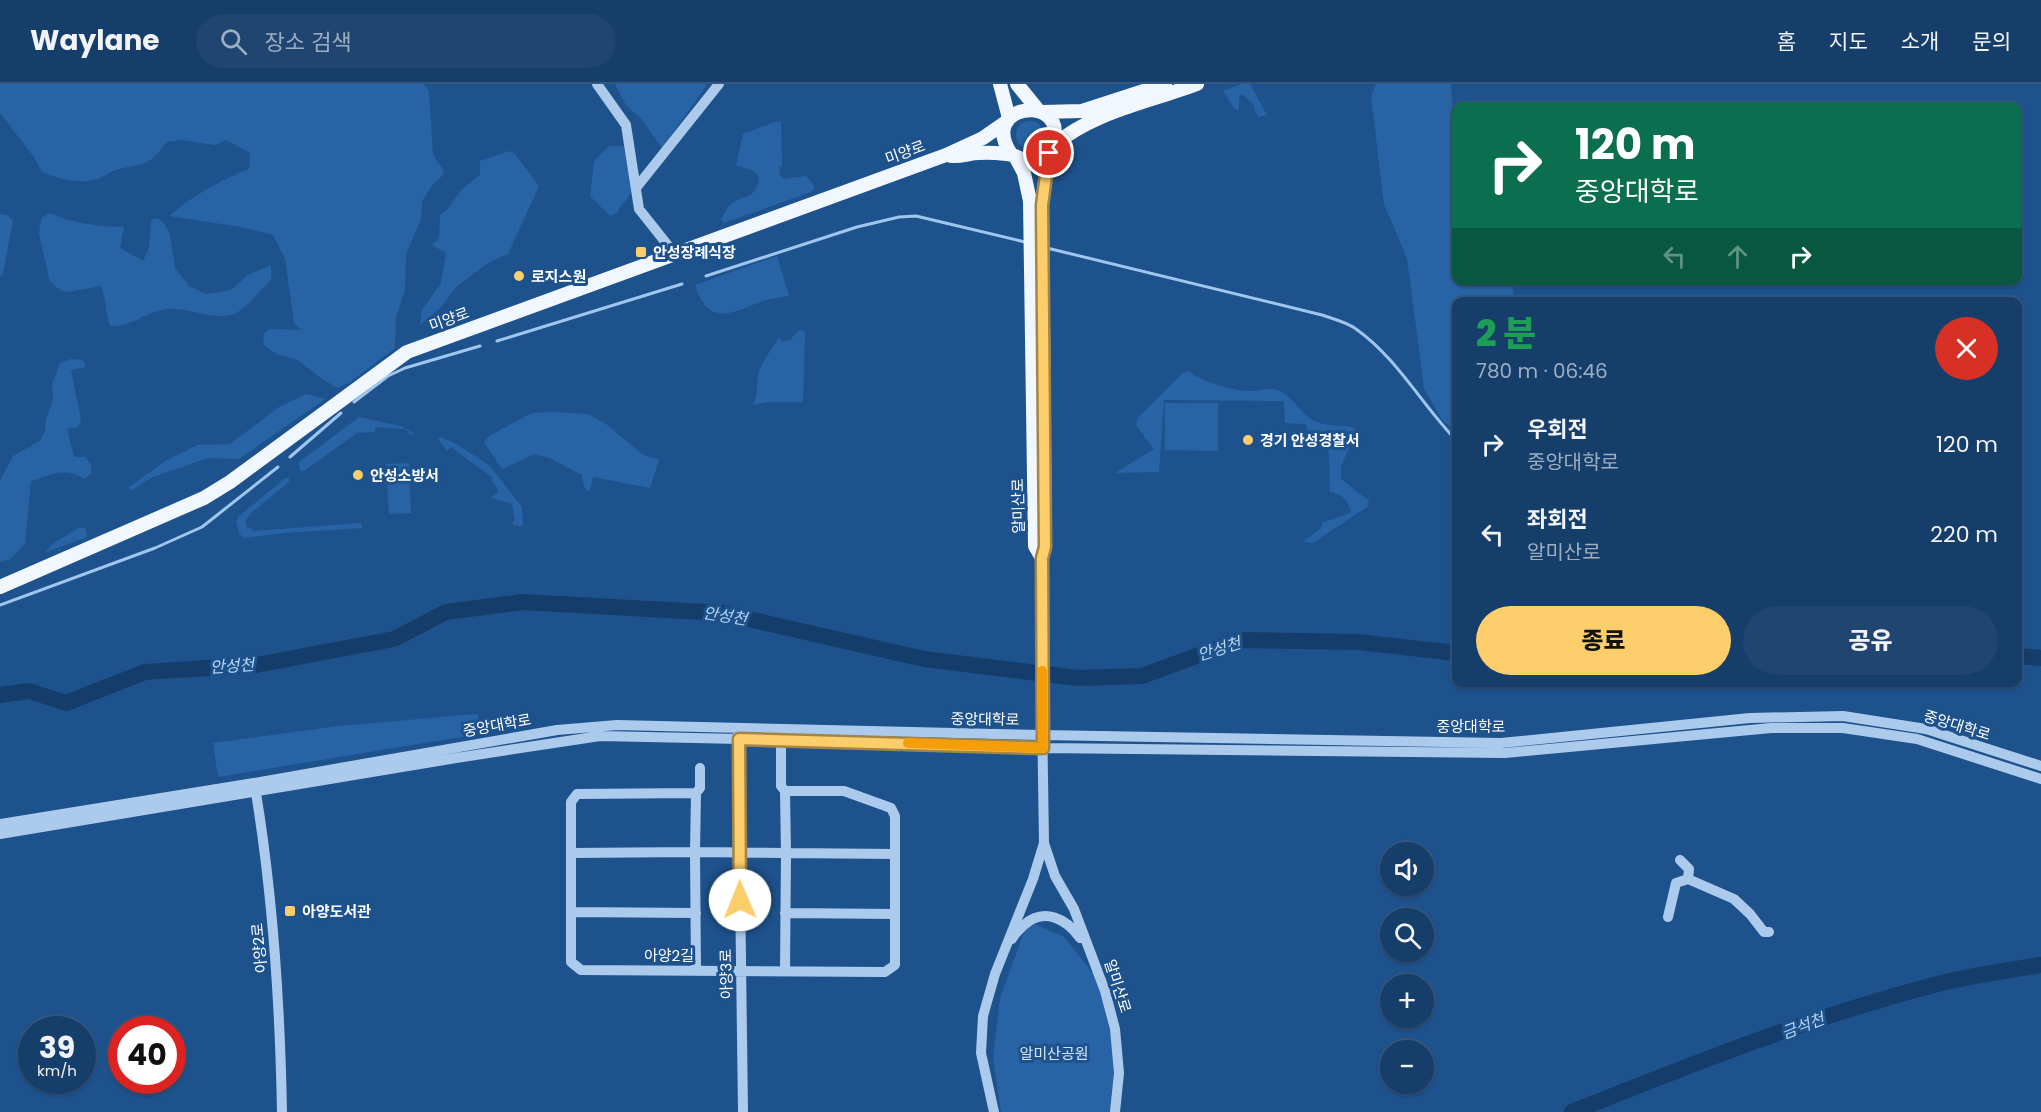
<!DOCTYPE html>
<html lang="ko">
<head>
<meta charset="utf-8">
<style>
  body { margin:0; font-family:Poppins,"Noto Sans KR",sans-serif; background:#1f4570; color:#f1f3f6; height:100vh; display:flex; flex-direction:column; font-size:22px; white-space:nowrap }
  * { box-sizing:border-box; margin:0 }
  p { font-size:20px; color:#9eaec1 }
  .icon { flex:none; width:33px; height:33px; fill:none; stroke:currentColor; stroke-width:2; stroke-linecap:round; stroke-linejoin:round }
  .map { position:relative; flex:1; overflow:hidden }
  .drawer { position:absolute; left:1452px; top:213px; width:570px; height:390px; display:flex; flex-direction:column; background:#163e6a; border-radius:12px; box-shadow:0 2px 4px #0004,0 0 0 2px #35577e }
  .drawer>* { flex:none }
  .guide { position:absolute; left:1452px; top:18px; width:570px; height:183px; border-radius:12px; box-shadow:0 2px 4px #0004,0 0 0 2px #35577e; background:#0b6e4f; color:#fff; overflow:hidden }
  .buttons { position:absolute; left:1380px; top:758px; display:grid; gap:12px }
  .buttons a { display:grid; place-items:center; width:54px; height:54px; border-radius:50%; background:#163e6a; box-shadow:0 2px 4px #0004,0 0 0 2px #35577e; font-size:30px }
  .speed { position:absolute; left:18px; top:932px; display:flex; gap:12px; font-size:30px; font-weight:700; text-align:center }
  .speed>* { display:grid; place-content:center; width:78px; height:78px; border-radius:50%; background:#163e6a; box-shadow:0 2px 4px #0004,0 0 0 2px #35577e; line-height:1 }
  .speed small { font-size:15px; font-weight:400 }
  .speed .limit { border:9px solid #d22; background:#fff; color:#111 }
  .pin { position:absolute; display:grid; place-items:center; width:51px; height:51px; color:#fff; margin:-26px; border:3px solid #fff; border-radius:50%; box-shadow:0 2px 6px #0007 }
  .me { position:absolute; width:66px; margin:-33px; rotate:359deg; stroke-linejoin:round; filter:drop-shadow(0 0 4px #0008) }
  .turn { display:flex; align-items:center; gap:21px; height:126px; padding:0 24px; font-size:27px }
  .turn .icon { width:78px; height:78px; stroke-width:2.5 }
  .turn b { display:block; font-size:42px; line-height:51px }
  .lanes { display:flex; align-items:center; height:57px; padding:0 24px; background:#0003; justify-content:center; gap:30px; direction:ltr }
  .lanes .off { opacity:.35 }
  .round { display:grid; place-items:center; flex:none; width:63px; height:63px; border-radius:32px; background:#1f4570 }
  .overview { display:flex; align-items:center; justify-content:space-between; height:102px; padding:0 24px }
  h1 { font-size:36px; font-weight:800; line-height:45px; color:#1e9e55 }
  .cta { display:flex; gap:12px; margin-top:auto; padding:12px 24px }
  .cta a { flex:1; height:69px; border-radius:36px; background:#fbcd6b; color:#111; font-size:24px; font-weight:800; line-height:69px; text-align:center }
  .cta a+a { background:#1f4570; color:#f1f3f6 }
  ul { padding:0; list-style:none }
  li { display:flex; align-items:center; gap:18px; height:90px; padding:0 24px }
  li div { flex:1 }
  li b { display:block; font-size:22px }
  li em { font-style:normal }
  header { display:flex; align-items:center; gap:36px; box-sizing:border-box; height:84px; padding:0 30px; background:#163e6a; border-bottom:2px solid #35577e }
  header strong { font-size:28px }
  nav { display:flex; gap:33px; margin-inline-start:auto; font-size:21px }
  .search { width:420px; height:54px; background:#1f4570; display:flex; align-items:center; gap:15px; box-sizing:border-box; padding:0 21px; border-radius:33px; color:#9eaec1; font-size:22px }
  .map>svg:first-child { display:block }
  .green { fill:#2864a5 }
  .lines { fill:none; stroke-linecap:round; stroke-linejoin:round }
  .stream { stroke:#9fc6ee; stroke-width:3 }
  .river { stroke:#153d6b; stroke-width:16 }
  .minor { stroke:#accbec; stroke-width:10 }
  .major { stroke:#f1f7ff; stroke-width:14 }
  .route-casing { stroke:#a38546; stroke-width:15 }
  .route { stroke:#fbcd6b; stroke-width:10 }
  .slow { stroke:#f59e0b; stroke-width:10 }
  .poi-dot { fill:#fbcd6b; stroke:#1e528d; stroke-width:2 }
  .labels { text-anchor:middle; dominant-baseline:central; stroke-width:6; stroke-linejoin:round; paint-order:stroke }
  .street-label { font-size:15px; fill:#fff; stroke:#1e528d }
  .poi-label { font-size:15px; font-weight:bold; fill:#fff; stroke:#1e528d; text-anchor:start }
  .park-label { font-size:15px; fill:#d1e4f9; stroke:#1e528d }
  .water-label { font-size:16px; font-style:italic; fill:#b8d5f3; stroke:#1e528d }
</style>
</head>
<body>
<header>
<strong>Waylane</strong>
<div class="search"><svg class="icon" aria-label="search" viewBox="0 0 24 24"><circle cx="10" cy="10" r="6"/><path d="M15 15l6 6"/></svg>장소 검색</div>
<nav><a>홈</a><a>지도</a><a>소개</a><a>문의</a></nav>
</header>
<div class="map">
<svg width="2041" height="1028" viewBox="0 0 2041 1028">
  <rect width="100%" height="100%" fill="#1e528d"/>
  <path class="green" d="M 0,0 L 424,0 L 429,7 L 433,71 L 444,87 L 441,93 L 433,100 L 422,117 L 421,136 L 406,170 L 405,206 L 396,233 L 395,264 L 349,299 L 337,304 L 318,292 L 298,276 L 276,270 L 264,261 L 263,251 L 269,245 L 302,246 L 294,239 L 285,174 L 273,151 L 241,143 L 169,132 C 192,112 220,96 249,85 L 250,69 L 226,56 L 215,61 L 181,56 L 166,58 C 150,82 145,79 119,85 C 110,87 102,95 93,96 C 76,100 58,94 42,88 L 34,73 L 0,29 Z
    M 615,0 L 705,0 L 706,2 L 662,64 L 639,32 L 627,23 Z
    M 1241,0 L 1250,0 L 1267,31 L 1258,33 L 1252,19 L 1242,10 L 1239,13 L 1239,26 L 1234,25 L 1223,7 Z
    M 1376,0 L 1451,0 L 1454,52 L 1456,56 L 1456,196 L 1511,197 L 1515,217 L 1456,218 L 1456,349 L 1441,334 L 1424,304 L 1407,174 L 1384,120 L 1371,12 Z
    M1016 51a14 14 0 1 1 28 0a14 14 0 1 1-28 0Z
    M 775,38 L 781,38 L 782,82 L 779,83 L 780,92 L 784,95 L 806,92 L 815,103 L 811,108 L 724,139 L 721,135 C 724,131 726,125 729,122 C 741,109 756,118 759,94 L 754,87 L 736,81 L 743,50 Z
    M 609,62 L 624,62 C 626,74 635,103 629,112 C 625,118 620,122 617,129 L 610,132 L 590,112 L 594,77 Z
    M 510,67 L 515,70 L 539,102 L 508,170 L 488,179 L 457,202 L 441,223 L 420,241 L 422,226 L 441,199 L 446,169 L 432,161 L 439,154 L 440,131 L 447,126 L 462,105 L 480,91 L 480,77 Z
    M 49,129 C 72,139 99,143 124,143 L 120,164 L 143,177 L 149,164 L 151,136 L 158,134 L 166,142 L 170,151 L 175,184 L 189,202 L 206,210 L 231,206 L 248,191 L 271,181 L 271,196 C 261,205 252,218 241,226 C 220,241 190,223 168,225 C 146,227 130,244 110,242 C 105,228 107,215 101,202 L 68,208 L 60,206 L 50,198 L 39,150 L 41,135 Z
    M 0,130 L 7,131 L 13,136 L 3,190 L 0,193 Z
    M 777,172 L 789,212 C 782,213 774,214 766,216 C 735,226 710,247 695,201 Z
    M 799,246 L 805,247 L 803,318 L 768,318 L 753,321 C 758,311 756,303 758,292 C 761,278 772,265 779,253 L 783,258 L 790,256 Z
    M 71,275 L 83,276 L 86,283 L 71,286 L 81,336 L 78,343 L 67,345 L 74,373 L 85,373 L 91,380 L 91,389 L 85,395 C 64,383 52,390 31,397 L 25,460 L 10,475 L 0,478 L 0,397 L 13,372 L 40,357 L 45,347 L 46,335 L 53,316 L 52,301 L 60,279 Z
    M 1188,287 C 1200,297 1232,307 1249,307 C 1259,308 1267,303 1277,306 C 1294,312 1301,332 1317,338 C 1329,343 1342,340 1354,344 L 1356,349 L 1341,382 L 1341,395 L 1369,417 L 1367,423 L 1313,459 L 1303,458 L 1320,445 L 1323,438 L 1346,431 L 1351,428 C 1348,416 1341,409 1330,408 L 1329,371 L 1325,350 L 1323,347 L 1307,346 L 1306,340 L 1285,339 L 1284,317 L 1164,316 L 1159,388 L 1115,389 L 1154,365 C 1147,357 1142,349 1136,341 L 1138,334 L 1182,290 Z
    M 306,310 L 325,315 L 239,375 L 208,374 L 153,393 L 132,406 L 128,404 L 165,377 L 198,361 L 230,360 L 279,323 Z
    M 1165,319 L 1218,319 L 1218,367 L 1165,366 Z
    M 552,328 L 588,330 L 606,340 L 642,370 L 659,376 L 650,404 L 593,393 L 590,406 L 587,407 L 584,403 L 582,391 L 547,373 L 534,370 L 502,385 L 484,358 L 489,352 L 532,329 Z
    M 359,333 L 401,342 L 415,350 L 411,351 L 405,345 L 375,343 L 375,348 L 357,349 L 304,387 L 301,387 L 298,379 Z
    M 441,353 L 458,361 L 489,381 L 522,423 L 523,442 L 513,441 L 513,437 L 515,437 L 512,420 L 491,414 L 499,407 L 492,397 L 493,394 L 451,363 L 447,367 L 438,355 Z
    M 409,379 L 411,429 L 389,430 L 386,380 Z
    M 286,394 L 289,394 L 289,398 L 251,429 L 245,437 L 247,443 L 254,447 L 360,439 L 362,440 L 362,444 L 283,449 L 244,454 L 239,449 L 236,438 L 239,432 Z
    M 80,443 L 86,445 L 87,453 L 47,468 L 45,467 L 54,459 Z
    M 477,630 L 485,649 L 218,693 L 213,659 L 339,642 Z
    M 1028,837 L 1064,853 L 1098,896 L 1113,962 L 1114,1015 L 1110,1028 L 1001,1028 L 993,974 L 1000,914 Z"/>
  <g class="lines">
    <path class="stream" d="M 1047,164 L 1322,231 C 1333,235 1347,238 1356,245 C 1397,274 1422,321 1456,356
      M 706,192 L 857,143 L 899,133 L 916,132 L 1025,158
      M 497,257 L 682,200
      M 354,318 L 388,292 L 405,284 L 480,262
      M 290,373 L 341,329
      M 0,521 L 155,464 L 202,443 L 278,383"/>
    <path class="river" d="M 2018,572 L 2041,574
      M 0,611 L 29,607 L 66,619 L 145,588 L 256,581 L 394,555 L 446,528 L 523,518 L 722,529 L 924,575 L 1078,594 L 1142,592 L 1240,556 L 1358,558 L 1456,569
      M 1572,1028 C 1692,980 1813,932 1938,900 C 1971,891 2007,887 2041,881"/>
    <path class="minor" d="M 597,0 L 626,41 L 639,125 L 674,169
      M 636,104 L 719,0
      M 1042,474 L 1042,629 L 1044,759 L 1055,792 L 1074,825 L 1105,907 L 1115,945 L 1119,989 L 1115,1028
      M 738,650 L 743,1028
      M 781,656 L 781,702 L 785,707
      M 255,703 C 273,810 280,919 282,1028
      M 785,707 L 844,707 L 891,724 L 895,732 L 895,881 L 885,888 L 581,886 L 571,878 L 571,718 L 577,710 L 696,709 L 695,768 L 786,769 Z
      M 696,709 L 700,704 L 700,684
      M 0,740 L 254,699 L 557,646 L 617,641 L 1042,651 L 1501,659 L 1750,634 L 1843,632 L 1926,645 L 2041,682
      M 0,750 L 456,674 L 600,652 L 838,657 L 1043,664 L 1505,669 L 1771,644 L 1843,644 L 1917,655 L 2041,695
      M 571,769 L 695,768 L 696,887
      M 1680,776 L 1689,785 L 1688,795 L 1734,815 L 1750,830 L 1764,848 L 1769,848
      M 571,828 L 696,829
      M 785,829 L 895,830
      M 1668,833 L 1676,799 L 1688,795
      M 1012,855 C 1015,849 1020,845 1024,841 C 1044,823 1067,835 1080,854
      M 785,887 L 786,769 L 895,770
      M 994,1028 L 981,969 L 983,932 L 995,890 L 1033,795 L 1044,759"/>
    <path class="major" d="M 1000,0 L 1009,34
      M 1017,0 L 1038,26
      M 1042,28 L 1082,27 L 1165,0
      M 1053,62 C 1092,28 1149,18 1197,0
      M 951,72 C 961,73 970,69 979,69 C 988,68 998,69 1007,70 C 1018,71 1025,80 1037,75 C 1047,72 1052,65 1054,55 C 1064,10 978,20 1011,70
      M 1016,74 L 1024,89 L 1030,117 L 1035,462 L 1042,474
      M 1042,474 L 1045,463 L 1042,121 L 1049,68
      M 0,503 L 204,414 L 230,398 L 407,268 L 946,71 L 983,54 L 1006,38"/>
  </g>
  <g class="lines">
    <defs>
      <path id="route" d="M 740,816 L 739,655 L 1043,664 L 1042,474 L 1045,463 L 1042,121 L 1049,69"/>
    </defs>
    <use href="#route" class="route-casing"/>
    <use href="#route" class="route"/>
    <path class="slow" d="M 908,659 L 1043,664 L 1042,587"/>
  </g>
  <g class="poi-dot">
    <rect x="635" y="162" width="12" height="12" rx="3"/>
    <circle cx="519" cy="192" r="6"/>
    <circle cx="1248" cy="356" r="6"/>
    <circle cx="358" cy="391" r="6"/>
    <rect x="284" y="821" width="12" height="12" rx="3"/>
  </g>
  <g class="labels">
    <g class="street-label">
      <text transform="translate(905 68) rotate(-20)">미양로</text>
      <text transform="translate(449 235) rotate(-20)">미양로</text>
      <text transform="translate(1018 422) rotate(-91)">알미산로</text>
      <text transform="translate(985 635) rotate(1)">중앙대학로</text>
      <text transform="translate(497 641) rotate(-10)">중앙대학로</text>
      <text transform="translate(1957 641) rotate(17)">중앙대학로</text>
      <text x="1471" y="642">중앙대학로</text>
      <text transform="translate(259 864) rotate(-95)">아양2로</text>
      <text x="669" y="871">아양2길</text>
      <text transform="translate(726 890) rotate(-91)">아양3로</text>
      <text transform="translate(1118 902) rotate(72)">알미산로</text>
    </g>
    <g class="poi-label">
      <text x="653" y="168">안성장례식장</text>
      <text x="531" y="192">로지스원</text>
      <text x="1260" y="356">경기 안성경찰서</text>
      <text x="370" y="391">안성소방서</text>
      <text x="302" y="827">아양도서관</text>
    </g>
    <g class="park-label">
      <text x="1054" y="969">알미산공원</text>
    </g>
    <g class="water-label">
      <text transform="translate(725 532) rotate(9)">안성천</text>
      <text transform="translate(1219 565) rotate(-17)">안성천</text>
      <text transform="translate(232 582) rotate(-4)">안성천</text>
      <text transform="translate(1803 942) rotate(-21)">금석천</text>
    </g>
  </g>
</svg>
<div class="buttons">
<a><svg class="icon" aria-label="sound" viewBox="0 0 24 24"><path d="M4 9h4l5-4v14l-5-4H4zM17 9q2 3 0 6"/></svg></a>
<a><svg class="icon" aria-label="search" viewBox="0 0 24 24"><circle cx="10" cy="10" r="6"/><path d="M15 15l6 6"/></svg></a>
<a>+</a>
<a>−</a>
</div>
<div class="speed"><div>39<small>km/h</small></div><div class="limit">40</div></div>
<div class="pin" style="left:1049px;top:69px;background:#d93025"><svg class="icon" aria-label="arrive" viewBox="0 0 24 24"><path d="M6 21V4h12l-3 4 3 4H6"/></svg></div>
<svg class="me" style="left:740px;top:816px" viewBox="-20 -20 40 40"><circle r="19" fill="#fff"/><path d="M0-13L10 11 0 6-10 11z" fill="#fbcd6b"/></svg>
<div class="guide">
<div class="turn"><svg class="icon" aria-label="right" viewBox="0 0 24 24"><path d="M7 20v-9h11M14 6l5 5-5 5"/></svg><div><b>120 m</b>중앙대학로</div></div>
<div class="lanes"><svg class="icon off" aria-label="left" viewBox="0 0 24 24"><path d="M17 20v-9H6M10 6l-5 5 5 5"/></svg><svg class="icon off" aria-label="ahead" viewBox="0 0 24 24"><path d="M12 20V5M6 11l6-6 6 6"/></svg><svg class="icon" aria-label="right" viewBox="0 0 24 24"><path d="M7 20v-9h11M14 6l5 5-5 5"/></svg></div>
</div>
<section class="drawer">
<div class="overview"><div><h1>2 분</h1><p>780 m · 06:46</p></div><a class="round" style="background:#d93025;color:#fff"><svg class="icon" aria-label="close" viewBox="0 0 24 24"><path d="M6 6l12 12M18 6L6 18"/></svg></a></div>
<ul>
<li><svg class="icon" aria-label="right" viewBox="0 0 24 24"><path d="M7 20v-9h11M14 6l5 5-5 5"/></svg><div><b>우회전</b><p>중앙대학로</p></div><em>120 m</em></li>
<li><svg class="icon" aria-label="left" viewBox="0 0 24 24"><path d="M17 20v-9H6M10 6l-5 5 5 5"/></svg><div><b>좌회전</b><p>알미산로</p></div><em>220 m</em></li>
</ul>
<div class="cta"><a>종료</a><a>공유</a></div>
</section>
</div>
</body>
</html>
